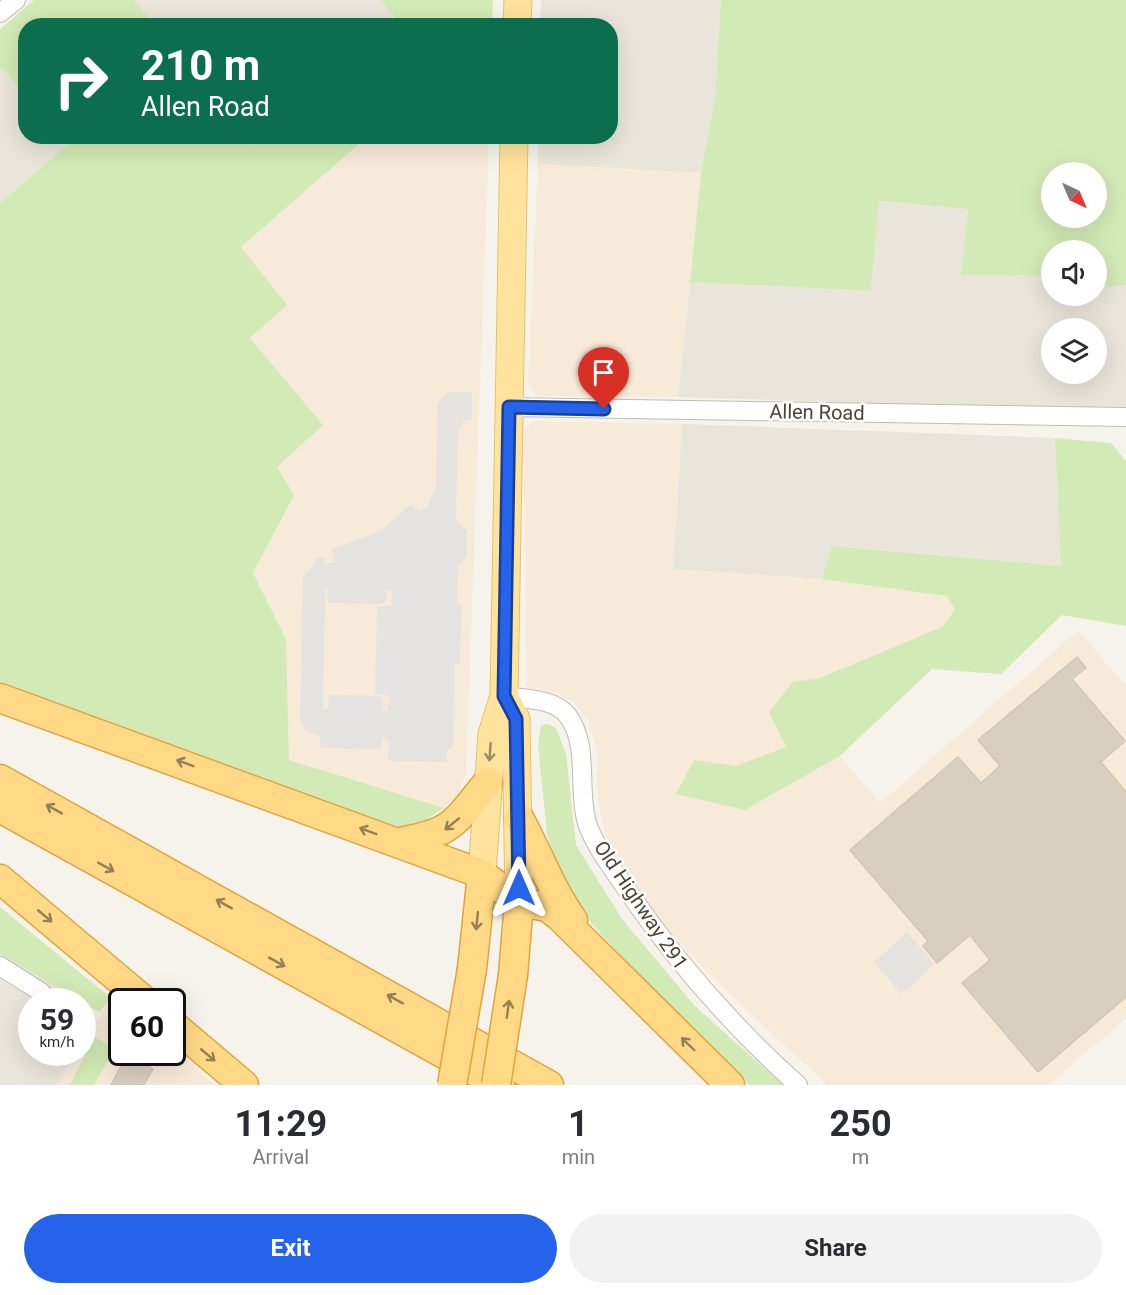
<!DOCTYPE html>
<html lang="en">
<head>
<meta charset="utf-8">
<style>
  body { margin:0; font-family:Roboto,sans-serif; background:#f2f2f3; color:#2b2b33; height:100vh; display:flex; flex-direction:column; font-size:22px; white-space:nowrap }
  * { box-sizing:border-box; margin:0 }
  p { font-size:20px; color:#7c7c81 }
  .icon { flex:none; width:33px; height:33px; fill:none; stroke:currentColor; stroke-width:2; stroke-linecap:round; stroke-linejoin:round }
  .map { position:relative; height:1085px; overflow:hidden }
  .drawer { display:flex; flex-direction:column; background:#fff; flex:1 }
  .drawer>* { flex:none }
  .guide { position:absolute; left:18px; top:18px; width:600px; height:126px; border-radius:24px; box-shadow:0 6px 24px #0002; background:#0b6e4f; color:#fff; overflow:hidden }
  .needle { width:39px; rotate:136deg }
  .buttons { position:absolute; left:1041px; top:162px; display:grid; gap:12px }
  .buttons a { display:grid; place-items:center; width:66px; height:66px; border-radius:50%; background:#fff; box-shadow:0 6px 24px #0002; font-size:30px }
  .speed { position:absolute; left:18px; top:988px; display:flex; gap:12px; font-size:30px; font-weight:700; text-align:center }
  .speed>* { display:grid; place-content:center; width:78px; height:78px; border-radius:50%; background:#fff; box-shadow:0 6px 24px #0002; line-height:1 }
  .speed small { font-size:15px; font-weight:400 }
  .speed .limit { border:3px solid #111; border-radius:9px; background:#fff; color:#111 }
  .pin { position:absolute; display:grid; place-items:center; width:51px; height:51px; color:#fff; margin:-62px -26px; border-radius:50% 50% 50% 0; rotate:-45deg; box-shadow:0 0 6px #0007 }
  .pin .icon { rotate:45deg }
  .me { position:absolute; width:66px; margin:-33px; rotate:0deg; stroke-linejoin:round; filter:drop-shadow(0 0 4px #0008) }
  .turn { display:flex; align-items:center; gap:21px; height:126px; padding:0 24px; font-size:27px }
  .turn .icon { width:78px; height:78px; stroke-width:2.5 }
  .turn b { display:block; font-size:42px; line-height:51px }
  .eta { display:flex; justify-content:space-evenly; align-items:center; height:102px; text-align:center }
  .eta b { font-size:36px; font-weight:700; line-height:42px }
  .action { display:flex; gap:12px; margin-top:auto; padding:12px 24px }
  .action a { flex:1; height:69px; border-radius:36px; background:#2563eb; color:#fff; font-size:24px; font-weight:700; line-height:69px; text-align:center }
  .action a+a { background:#f2f2f3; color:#2b2b33 }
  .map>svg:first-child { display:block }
  .residential { fill:#eae5da; fill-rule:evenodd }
  .commercial { fill:#f7ead8 }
  .green { fill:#d2eab5; fill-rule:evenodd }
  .parking { fill:#e5e3e0; fill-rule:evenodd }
  .building { fill:#d8cfc1; stroke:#d3c7b4; stroke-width:1.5 }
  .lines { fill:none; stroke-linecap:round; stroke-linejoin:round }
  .minor-casing { stroke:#c2bbae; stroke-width:20 }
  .primary-casing { stroke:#e6c16a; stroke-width:29 }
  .trunk-casing { stroke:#e0a43c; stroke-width:31 }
  .minor { stroke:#fff; stroke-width:18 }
  .primary { stroke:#ffe39c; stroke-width:27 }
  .trunk { stroke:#ffd985; stroke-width:28 }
  .trunk-bridge-casing { stroke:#e0a43c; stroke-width:31; stroke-linecap:butt }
  .trunk-bridge { stroke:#ffd985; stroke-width:28 }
  .oneway { stroke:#9c8c66 }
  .oneway2 { stroke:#938057 }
  .route-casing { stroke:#184099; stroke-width:15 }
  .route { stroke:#2563eb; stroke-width:10 }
  .labels { text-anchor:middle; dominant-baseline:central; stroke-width:5; stroke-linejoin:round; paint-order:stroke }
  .street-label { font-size:20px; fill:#4b4439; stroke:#fff }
</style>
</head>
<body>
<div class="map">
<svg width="1126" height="1085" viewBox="0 0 1126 1085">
  <rect width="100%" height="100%" fill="#f6f3ec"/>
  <path class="residential" d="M 134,0 L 380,0 L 401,25 L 155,25 Z
    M 541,0 L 721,0 L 715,97 L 701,173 L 538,164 L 538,137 L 610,136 L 610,26 L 540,25 Z
    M 0,66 L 25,95 L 26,136 L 61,137 L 68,144 L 0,203 Z
    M 878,201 L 968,209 L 961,275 L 1051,276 L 1052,296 L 1096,296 L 1097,285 L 1107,287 L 1126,285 L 1126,411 L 678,397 L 690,282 L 869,291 ZM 1052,328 L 1096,328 L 1096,374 L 1052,374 Z
    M 682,424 L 1055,438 L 1061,566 L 833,546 L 822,579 L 673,569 Z
    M 0,954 L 82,1002 L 32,1002 L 32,1053 L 75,1053 L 56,1085 L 0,1085 Z"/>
  <path class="commercial" d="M 367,137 L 489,137 L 466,773 L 458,794 L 444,808 L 289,760 L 286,639 L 253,573 L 294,495 L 276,467 L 323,425 L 250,338 L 241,247 Z
    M 538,164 L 701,173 L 678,397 L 536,396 L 528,384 Z
    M 533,421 L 682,424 L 673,569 L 822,579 L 948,596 L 955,608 L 942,627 L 820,678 L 793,682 L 786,747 L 736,766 L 694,760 L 676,794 L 745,810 L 840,756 L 880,803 L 1078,631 L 1126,686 L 1126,1018 L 1048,1085 L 827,1085 L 714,979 L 656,917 L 606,837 L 598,802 L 596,749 L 588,720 L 573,702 L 550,690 L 527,687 L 523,432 Z
    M 111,998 L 121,1007 L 122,1053 L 172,1053 L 173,1049 L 215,1085 L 56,1085 L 75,1053 L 82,1053 L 83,1041 Z"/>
  <path class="green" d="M 34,0 L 134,0 L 155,25 L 26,26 L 25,95 L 0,66 L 0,29 Z
    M 380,0 L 493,0 L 492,25 L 401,25 Z
    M 721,0 L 1126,0 L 1126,285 L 1107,287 L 1097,285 L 1096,250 L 1052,250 L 1051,276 L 961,275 L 968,209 L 879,201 L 870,291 L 690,282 L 701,173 L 715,97 ZM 1096,172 L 1096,218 L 1052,218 L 1052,172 Z
    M 245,136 L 252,145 L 263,137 L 367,137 L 241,247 L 287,305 L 250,338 L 323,425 L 277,467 L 294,495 L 253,573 L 286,639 L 289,760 L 444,808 L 412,829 L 385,824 L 0,682 L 0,203 L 67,145 L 61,137 Z
    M 1055,438 L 1111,443 L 1126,461 L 1126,626 L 1062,615 L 1001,674 L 932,669 L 840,756 L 745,810 L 676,794 L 694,760 L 736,766 L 786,747 L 769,712 L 793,682 L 820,678 L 942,627 L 955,609 L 947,596 L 822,579 L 832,546 L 1061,566 Z
    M 548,724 L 556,728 L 566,754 L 576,845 L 622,919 L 695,1006 L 783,1085 L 749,1085 L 674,1014 L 591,923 L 564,883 L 547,835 L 538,745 L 541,725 Z
    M 0,907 L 111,998 L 99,1012 L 0,954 Z
    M 94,1037 L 115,1048 L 94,1085 L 70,1085 Z"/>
  <path class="parking" d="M 450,392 L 472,392 L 472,419 L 464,421 L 458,432 L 456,515 L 458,523 L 467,530 L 467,555 L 458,567 L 457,602 L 461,604 L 460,664 L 455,664 L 453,745 L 447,751 L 447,762 L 388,761 L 389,741 L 386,737 L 382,738 L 381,749 L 321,748 L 320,737 L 306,731 L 300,717 L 303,577 L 315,563 L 316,558 L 324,558 L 326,563 L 334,563 L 335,558 L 332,549 L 381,531 L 411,504 L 419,512 L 428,505 L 436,485 L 437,405 L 444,395 ZM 327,588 L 328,603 L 380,604 L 386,601 L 387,590 L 392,591 L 391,606 L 377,607 L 375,694 L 390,696 L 387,712 L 383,710 L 383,699 L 378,696 L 329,695 L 328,709 L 323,709 L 325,590 Z
    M 907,932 L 934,964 L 910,988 L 900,993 L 874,962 Z"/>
  <path class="building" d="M 1077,657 L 1086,668 L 1072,679 L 1125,741 L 1101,762 L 1126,792 L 1126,997 L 1038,1072 L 962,983 L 990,960 L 970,935 L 937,963 L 923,946 L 928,941 L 850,850 L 958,757 L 981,783 L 1000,766 L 978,740 Z
    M 127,1055 L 153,1069 L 144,1085 L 111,1085 Z"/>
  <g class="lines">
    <defs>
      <path id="minor" d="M 0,13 L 16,0
        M 509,407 L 1126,417
        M 504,696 C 525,699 554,698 568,716 C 590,746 577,790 587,823 C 595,847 613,869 627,890 C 677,963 732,1026 798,1085
        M 0,966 L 41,992 L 49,1002 L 57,999 L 70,1002"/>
      <path id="primary" d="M 517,26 L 518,0
        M 504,696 L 516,719 L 519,902
        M 482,874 L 492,734 L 504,696 L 514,136"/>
      <path id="trunk" d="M 0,698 L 482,874 L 519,902 L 547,907 L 560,917 L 730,1085
        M 0,779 L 549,1085
        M 0,808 L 500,1085
        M 519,818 C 538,852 550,888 573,920
        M 400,842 C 456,832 454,822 488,782
        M 0,879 L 146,1002
        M 472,969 L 482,874
        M 513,975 L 519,902
        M 172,1024 L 244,1085"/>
    </defs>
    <use href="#minor" class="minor-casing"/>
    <use href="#primary" class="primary-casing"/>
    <use href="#trunk" class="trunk-casing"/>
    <use href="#minor" class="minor"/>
    <use href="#primary" class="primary"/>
    <use href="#trunk" class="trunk"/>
    <defs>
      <path id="trunk-bridge" d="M 452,1085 L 472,969
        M 496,1085 L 513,975"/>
    </defs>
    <use href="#trunk-bridge" class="trunk-bridge-casing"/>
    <use href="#trunk-bridge" class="trunk-bridge"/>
  </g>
  <defs><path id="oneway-shaft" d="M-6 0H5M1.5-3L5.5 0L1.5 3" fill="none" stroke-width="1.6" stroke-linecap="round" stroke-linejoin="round" transform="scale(1.5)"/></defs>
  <use class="oneway" href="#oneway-shaft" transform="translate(490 752) rotate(94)"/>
  <g class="oneway2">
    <use href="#oneway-shaft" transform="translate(185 763) rotate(-160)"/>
    <use href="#oneway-shaft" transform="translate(54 809) rotate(-151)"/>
    <use href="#oneway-shaft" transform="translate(452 824) rotate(141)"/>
    <use href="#oneway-shaft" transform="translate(368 831) rotate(-160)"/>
    <use href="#oneway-shaft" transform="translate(106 867) rotate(29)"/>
    <use href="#oneway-shaft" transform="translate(224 904) rotate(-151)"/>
    <use href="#oneway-shaft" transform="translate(45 916) rotate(40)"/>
    <use href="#oneway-shaft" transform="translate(477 921) rotate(96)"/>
    <use href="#oneway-shaft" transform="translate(277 962) rotate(29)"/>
    <use href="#oneway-shaft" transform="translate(395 999) rotate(-151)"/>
    <use href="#oneway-shaft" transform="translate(508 1009) rotate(-82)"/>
    <use href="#oneway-shaft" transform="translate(688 1044) rotate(-136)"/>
    <use href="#oneway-shaft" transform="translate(208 1055) rotate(40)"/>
  </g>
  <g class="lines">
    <defs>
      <path id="route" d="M 519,888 L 516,719 L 504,696 L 509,407 L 604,409"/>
    </defs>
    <use href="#route" class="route-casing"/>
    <use href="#route" class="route"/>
  </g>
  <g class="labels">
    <g class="street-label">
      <text transform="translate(817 412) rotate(1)">Allen Road</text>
      <text transform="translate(641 905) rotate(56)">Old Highway 291</text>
    </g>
  </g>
</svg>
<div class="buttons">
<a><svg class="needle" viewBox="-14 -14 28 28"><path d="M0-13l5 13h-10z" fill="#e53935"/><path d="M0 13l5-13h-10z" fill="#7c7c81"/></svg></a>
<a><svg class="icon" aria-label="sound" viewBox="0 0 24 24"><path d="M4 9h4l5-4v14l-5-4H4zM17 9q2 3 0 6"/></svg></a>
<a><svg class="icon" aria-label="layers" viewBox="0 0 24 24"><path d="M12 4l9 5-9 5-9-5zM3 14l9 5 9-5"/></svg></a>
</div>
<div class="speed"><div>59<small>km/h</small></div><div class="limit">60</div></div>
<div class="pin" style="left:604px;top:409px;background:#d93025"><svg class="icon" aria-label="arrive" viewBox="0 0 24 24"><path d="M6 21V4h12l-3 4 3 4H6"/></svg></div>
<svg class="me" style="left:519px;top:888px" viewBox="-20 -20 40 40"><path d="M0-17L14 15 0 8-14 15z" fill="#2563eb" stroke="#fff" stroke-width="4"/></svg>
<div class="guide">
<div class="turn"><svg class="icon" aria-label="right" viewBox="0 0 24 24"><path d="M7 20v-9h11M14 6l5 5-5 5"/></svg><div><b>210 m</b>Allen Road</div></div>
</div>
</div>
<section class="drawer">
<div class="eta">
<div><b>11:29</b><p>Arrival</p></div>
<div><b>1</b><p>min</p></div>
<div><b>250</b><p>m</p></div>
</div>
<div class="action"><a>Exit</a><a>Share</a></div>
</section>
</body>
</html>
